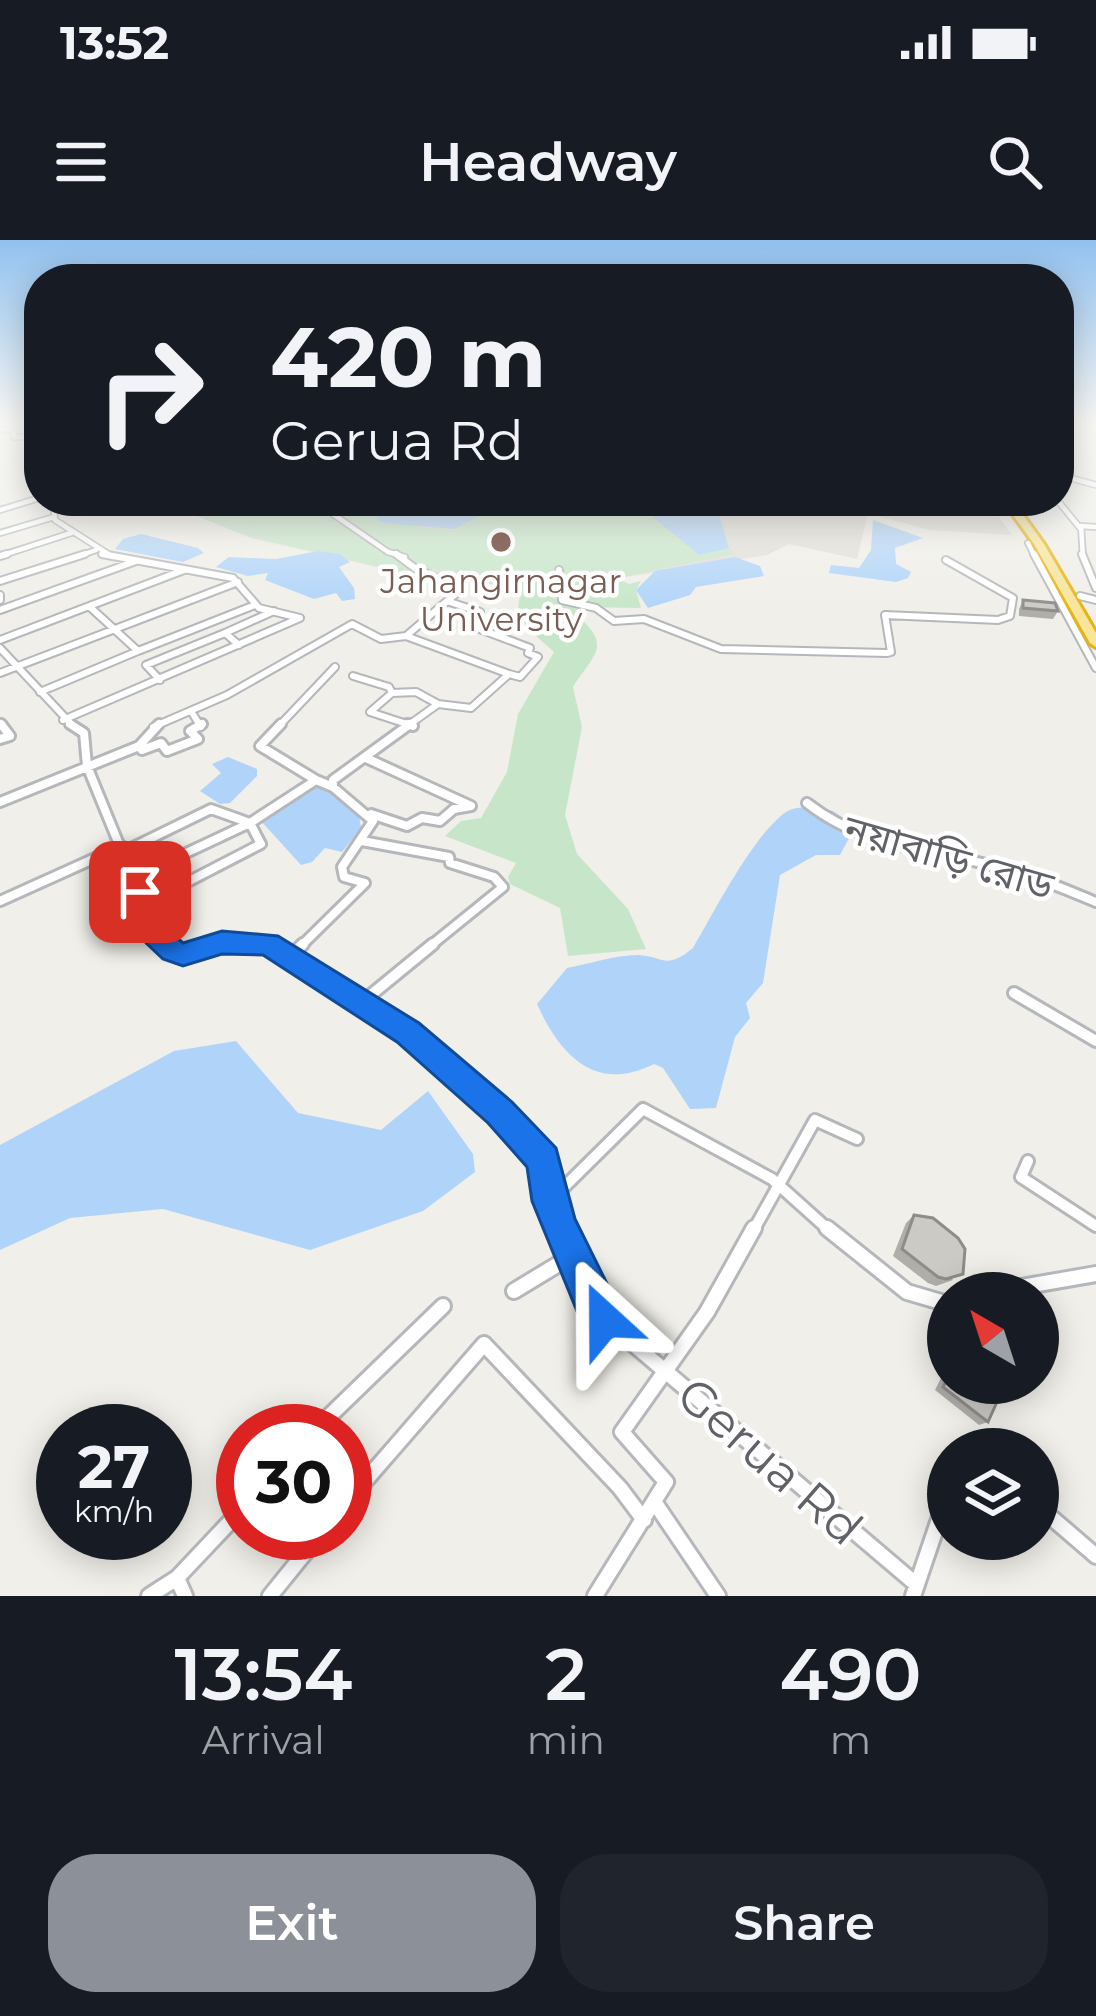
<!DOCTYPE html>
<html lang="en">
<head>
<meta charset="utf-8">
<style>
  body { margin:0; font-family:Montserrat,"Noto Sans Bengali",sans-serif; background:#20242c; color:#f1f3f6; height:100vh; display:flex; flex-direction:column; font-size:45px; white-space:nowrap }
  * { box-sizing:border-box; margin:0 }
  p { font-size:39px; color:#9ea1a6 }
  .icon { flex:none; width:66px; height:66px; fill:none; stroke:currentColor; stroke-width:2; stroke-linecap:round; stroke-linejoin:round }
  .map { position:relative; height:1356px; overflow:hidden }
  .drawer { display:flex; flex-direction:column; background:#171b24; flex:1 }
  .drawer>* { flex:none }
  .hud { position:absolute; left:24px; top:24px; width:1050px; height:252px; border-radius:48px; box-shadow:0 6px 30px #0003; background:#171b24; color:#f1f3f6; overflow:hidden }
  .needle { width:78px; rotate:321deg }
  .tools { position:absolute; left:927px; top:1032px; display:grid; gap:24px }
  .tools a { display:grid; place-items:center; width:132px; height:132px; border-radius:50%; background:#171b24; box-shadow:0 6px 30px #0003; font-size:60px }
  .speed { position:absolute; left:36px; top:1164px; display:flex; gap:24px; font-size:60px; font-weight:700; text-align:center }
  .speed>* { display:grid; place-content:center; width:156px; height:156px; border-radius:50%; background:#171b24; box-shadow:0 6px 30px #0003; line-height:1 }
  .speed small { font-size:30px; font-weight:400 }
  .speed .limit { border:18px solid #d22; background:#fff; color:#111 }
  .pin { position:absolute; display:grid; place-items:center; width:102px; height:102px; color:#fff; margin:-51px; border-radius:24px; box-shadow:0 6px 18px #0006 }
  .me { position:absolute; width:132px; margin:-66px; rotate:336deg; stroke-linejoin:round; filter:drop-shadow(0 0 9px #0008) }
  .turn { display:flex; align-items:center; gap:42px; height:252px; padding:0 48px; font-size:54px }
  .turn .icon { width:156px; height:156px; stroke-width:2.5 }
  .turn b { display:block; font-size:84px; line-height:102px }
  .eta { display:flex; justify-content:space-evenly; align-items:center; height:204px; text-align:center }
  .eta b { font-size:72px; font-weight:600; line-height:84px }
  .action { display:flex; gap:24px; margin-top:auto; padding:24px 48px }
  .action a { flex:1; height:138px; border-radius:48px; background:#8c9099; color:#fff; font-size:48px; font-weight:600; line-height:138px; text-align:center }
  .action a+a { background:#20242c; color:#f1f3f6 }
  .status { display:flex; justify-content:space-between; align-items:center; height:84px; padding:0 60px; background:#171b24; direction:ltr }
  .status svg { height:33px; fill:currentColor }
  header { display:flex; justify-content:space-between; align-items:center; height:156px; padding:0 48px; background:#171b24; font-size:54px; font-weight:600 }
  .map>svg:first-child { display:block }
  .education { fill:#e0ded7 }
  .green { fill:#c7e6c9 }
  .water { fill:#b0d4f9 }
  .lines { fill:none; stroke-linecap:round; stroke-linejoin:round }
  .street-far4-casing { stroke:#b5b7bb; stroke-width:8 }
  .street-far3-casing { stroke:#b5b7bb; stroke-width:10 }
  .street-far2-casing { stroke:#b5b7bb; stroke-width:14 }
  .street-far1-casing { stroke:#b5b7bb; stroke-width:16 }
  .street-casing { stroke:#b5b7bb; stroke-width:20 }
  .highway-casing { stroke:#e8b311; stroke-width:6 }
  .street-far4 { stroke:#fff; stroke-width:4.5 }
  .street-far3 { stroke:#fff; stroke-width:6 }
  .street-far2 { stroke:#fff; stroke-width:8 }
  .street-far1 { stroke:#fff; stroke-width:10 }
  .street { stroke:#fff; stroke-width:14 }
  .highway { fill:#f6e59a; fill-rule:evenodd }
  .wall { fill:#afaea9 }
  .building { fill:#cccac5; stroke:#8f8d8a; stroke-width:3 }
  .route { fill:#1a73e8; stroke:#114b97; stroke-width:3 }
  .education-dot { fill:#8d6e63; stroke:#fff; stroke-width:4.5 }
  .labels { text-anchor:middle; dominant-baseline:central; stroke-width:9; stroke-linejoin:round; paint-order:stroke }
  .far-education-label { font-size:33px; fill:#785e54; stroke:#fff }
  .street-label { font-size:39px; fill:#606267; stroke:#fff }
  .near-street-label { font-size:48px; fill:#606267; stroke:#fff }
</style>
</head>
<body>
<div class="status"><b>13:52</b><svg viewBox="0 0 49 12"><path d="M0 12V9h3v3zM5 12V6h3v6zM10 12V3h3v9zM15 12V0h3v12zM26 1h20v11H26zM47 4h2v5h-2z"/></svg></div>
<header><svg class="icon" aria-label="menu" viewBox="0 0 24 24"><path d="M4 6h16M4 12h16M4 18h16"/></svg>Headway<svg class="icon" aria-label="search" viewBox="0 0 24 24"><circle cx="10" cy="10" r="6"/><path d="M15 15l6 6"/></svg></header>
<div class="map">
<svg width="1096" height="1356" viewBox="0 0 1096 1356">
  <rect width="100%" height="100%" fill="#f0efe9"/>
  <path class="education" d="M 159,261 L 988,261 L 1012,295 L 929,290 L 868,273 L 857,319 L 789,304 L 767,315 L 613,339 L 504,326 L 438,341 L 251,298 Z"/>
  <path class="green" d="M 159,261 L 378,261 L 417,287 L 456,290 L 481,275 L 523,273 L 540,261 L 650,261 L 655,266 L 654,278 L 700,312 L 729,308 L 734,314 L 616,338 L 629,344 L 641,341 L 636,350 L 641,368 L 580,367 L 576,375 C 614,406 593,415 573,447 L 582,487 L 565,575 L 577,614 L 628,669 L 646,709 L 568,716 L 560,668 L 510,644 L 508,637 L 516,623 L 445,596 L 461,581 L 481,578 L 507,532 L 518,474 L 554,412 L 517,379 L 520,352 L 432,328 L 438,341 L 248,296 Z"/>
  <path class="water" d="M 379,261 L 540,261 L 523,274 L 481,275 L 455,289 L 383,283 L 365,266 L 382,265 Z
    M 650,261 L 715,261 L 729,308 L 699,315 L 653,277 L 655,266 Z
    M 873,280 L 923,298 L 895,308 L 896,324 L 911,332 L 908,338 L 896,342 L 829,333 L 831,325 L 859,328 L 871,310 Z
    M 141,294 L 198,308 L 204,313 L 183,322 L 115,309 L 123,299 Z
    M 318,311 L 340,314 L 350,322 L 339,327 L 354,348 L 355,359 L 342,361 L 336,353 L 314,359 L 265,340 L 268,333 L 248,336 L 216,327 L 229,317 L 276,319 Z
    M 735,317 L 760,326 L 764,336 L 696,347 L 690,355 L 648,368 L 636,350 L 655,331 Z
    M 228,517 L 257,529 L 257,536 L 230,563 L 220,564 L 200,551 L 221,533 L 212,524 Z
    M 316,547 L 325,549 L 359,575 L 361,588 L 342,612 L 325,608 L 312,622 L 301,625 L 261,581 Z
    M 814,567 L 833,571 L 855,587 L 840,615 L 816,615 L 780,635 L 763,743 L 746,763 L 750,778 L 735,797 L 716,868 L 690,869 L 663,828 L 654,824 C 596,853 561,817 537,764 L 567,728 C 589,724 615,715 638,715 C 664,716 665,731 693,708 C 714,672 754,594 786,572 C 794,567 804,567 814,567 Z
    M 236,801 L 298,873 L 381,890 L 428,851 L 473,914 L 475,932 L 423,971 L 310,1010 L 163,969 L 70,978 L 0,1010 L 0,905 L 174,811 Z"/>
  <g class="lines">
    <defs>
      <path id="street-far4" d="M 0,190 L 13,189 L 14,197 L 39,197
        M 1059,235 L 1096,245
        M 53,261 L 55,280 L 113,317
        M 314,261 L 388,312 L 405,317
        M 1058,261 L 1080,288
        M 0,270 L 39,258
        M 0,293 L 54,277
        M 1028,303 L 1035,317
        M 0,316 L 71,293
        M 76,317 L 96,310
        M 1083,317 L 1081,286 L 1096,287"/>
      <path id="street-far3" d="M 396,314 L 416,329 L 462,349 L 447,361 L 480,372 L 464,383 L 530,408 L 528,413 L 538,417 L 520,437 L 509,434
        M 1034,314 L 1096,428
        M 1082,314 L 1096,348
        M 0,316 L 7,314
        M 559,330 L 562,360 L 596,368 L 614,381 L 644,379 L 721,409 L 887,413 L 891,412 L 885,375 L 998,380 L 1010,376 L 1013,358 L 946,320
        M 0,341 L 85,314
        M 0,355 L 0,360
        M 1080,356 L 1096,360
        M 90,367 L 138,411 L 255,365
        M 0,370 L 136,321
        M 406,396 L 447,361
        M 0,400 L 184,330
        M 239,405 L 225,393 L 274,371
        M 0,408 L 74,487
        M 0,433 L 238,342
        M 353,436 L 389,447 L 392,453 L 370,472 L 413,486
        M 160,440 L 146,425 L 225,393
        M 40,452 L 138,411
        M 392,453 L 416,452 L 438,464
        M 191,471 L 201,487
        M 63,480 L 300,378 L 259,368 L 233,338 L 102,314
        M 0,483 L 3,487
        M 153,487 L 227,455 L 352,384 L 381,399 L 406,396 L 509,434 L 471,468 L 438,464 L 406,487
        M 278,487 L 335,427"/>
      <path id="street-far2" d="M 70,484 L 84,493 L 87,526 L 156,695 L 172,707
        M 281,484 L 260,506 L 316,540
        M 407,484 L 413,486
        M 0,499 L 10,496 L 1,484
        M 139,506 L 142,510 L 161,503 L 167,511 L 198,499 L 190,491 L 202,484
        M 366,518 L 471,566 L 454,569 L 440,581 L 422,578 L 407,586 L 371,574
        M 0,562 L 139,506 L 159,484
        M 807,563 C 864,608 932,610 999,627 C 1033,635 1064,649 1096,662
        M 362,601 L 449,617 L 450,623 L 494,637 L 503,647 L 429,707
        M 125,611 L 211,569 L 250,583
        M 135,637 L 250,583
        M 0,661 L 122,606
        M 143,665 L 261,604 L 250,583 L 316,540 L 333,547
        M 209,707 L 222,703 L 271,707
        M 300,707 L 365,643 L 344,637 L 342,627 L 373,581 L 333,547 L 333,540 L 410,484"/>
      <path id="street-far1" d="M 168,704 L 183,715 L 219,704
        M 246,704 C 305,707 511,866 542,919 C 554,938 555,970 562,991
        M 288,719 L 303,704
        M 1014,753 L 1096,801
        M 361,763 L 433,704
        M 1028,921 L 1021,937 L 1096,986
        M 550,961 L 643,869 L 772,939 L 830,991
        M 753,991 L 815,880 L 857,899"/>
      <path id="street" d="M 560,988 L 605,1080 L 917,1345
        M 827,988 L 907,1052 L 948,1064
        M 514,1051 L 575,1014
        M 987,1053 L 1096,1034
        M 314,1191 L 443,1066
        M 655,1263 L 718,1356
        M 345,1264 L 484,1104 L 620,1248 L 644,1280
        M 1038,1266 L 1096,1316
        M 177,1338 L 185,1356
        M 149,1356 L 177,1338 L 243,1268
        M 270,1356 L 321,1293
        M 595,1356 L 666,1242 L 622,1192 L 707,1072 L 754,988
        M 913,1356 L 948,1253"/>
      <path id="highway" d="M 1003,261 L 1013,261 L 1044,304 L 1096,393 L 1096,407 L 1090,403 L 1034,304 Z"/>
    </defs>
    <use href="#street-far4" class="street-far4-casing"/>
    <use href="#street-far3" class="street-far3-casing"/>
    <use href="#street-far2" class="street-far2-casing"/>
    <use href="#street-far1" class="street-far1-casing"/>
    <use href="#street" class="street-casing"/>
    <use href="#highway" class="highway-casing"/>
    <use href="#street-far4" class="street-far4"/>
    <use href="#street-far3" class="street-far3"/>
    <use href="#street-far2" class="street-far2"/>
    <use href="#street-far1" class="street-far1"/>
    <use href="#street" class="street"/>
    <use href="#highway" class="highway"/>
  </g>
  <path class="wall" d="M 1023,360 L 1058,371 L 1053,379 L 1019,376 L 1019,369 Z
    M 914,975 L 953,1040 L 936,1046 L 928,1043 L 893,1016 L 906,983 Z
    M 948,1124 L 948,1143 L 988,1182 L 979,1185 L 935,1150 Z"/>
  <path class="building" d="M 1023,360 L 1055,363 L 1058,371 L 1023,368 Z
    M 914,975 L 933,978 L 958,998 L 965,1009 L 963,1034 L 946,1039 L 938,1037 L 902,1009 Z
    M 948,1137 L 948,1143 L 985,1143 L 1000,1155 L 988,1182 L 943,1147 Z"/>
  <linearGradient id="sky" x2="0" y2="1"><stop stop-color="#91c1ef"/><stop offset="0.49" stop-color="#f8f8f5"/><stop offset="1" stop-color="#f8f8f5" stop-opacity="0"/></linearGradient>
  <rect width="1096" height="373" fill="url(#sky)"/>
  <path class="route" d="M 140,642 L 150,645 L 167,689 L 183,703 L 222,691 L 278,696 L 419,783 L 512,862 L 556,908 L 575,979 L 625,1080 L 619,1094 L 605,1100 L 592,1094 L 581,1081 L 532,961 L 527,927 L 488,883 L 397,802 L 263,715 L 222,714 L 183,726 L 163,719 L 146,703 L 127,652 Z"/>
  <circle class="education-dot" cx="501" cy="302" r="12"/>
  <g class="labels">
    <g class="far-education-label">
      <text x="501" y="341">Jahangirnagar<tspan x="501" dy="38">University</tspan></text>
    </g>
    <g class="street-label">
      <text transform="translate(949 617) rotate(16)">নয়াবাড়ি রোড</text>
    </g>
    <g class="near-street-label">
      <text transform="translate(770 1221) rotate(41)">Gerua Rd</text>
    </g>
  </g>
</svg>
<div class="tools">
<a><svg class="needle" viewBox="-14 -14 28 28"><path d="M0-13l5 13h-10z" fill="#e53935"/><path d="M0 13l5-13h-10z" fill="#9ea1a6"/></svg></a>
<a><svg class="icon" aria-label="layers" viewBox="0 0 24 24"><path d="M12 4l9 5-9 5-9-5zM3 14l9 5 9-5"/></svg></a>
</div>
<div class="speed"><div>27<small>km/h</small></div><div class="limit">30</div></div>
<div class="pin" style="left:140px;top:652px;background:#d93025"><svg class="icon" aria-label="arrive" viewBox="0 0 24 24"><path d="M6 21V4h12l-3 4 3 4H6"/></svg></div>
<svg class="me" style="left:605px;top:1080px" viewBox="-20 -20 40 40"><path d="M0-17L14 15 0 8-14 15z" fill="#1a73e8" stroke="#fff" stroke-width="4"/></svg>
<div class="hud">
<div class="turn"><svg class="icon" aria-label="right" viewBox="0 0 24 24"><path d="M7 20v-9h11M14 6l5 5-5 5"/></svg><div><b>420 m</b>Gerua Rd</div></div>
</div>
</div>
<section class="drawer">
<div class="eta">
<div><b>13:54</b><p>Arrival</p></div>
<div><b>2</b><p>min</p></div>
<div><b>490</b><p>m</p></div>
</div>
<div class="action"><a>Exit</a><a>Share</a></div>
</section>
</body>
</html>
